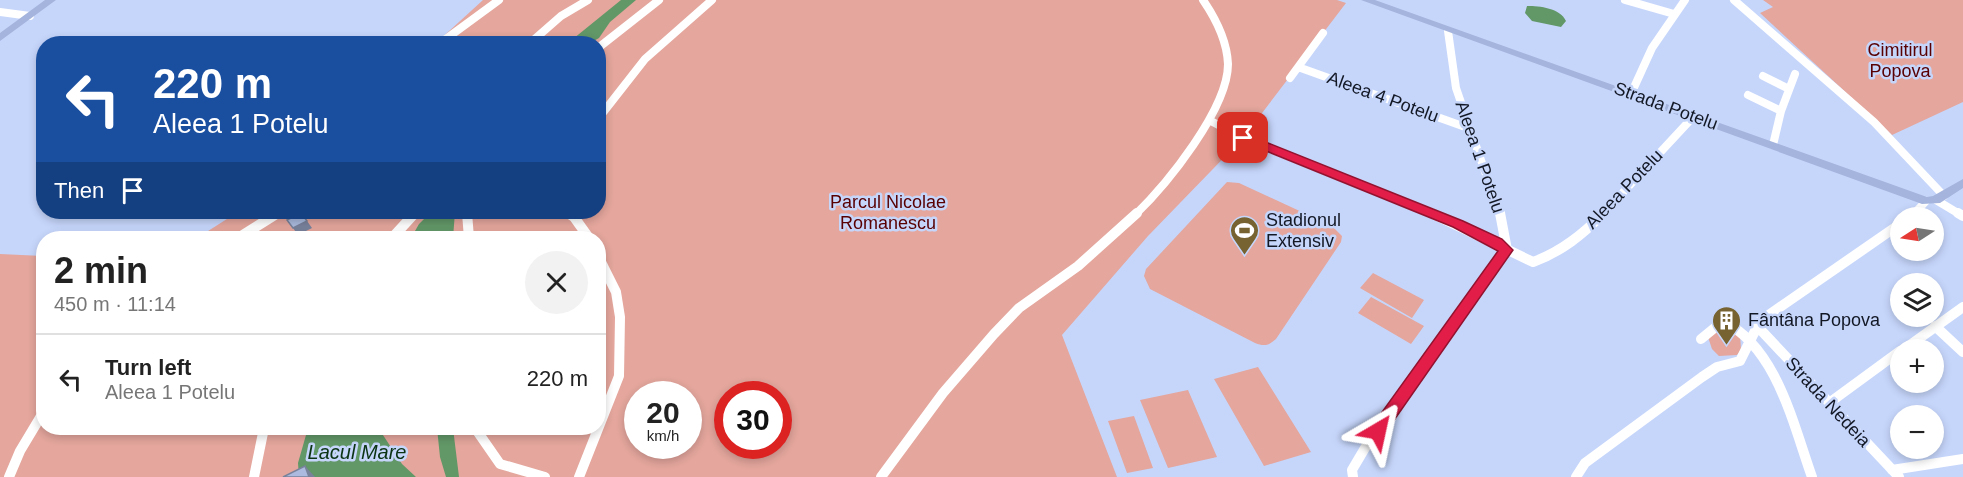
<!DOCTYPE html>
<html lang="en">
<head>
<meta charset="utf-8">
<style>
  body { margin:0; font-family:Helvetica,sans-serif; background:#f2f2f2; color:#222; height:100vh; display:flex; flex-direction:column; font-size:22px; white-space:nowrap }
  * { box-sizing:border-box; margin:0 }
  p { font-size:20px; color:#767676 }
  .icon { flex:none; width:33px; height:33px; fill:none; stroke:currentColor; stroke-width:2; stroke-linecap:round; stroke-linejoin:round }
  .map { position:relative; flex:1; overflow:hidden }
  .details { position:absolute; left:36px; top:231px; width:570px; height:204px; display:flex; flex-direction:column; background:#fff; border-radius:24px; box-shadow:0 3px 9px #0003 }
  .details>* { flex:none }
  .hud { position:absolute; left:36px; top:36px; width:570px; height:183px; border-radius:24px; box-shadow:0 3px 9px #0003; background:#1a4fa0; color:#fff; overflow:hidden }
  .needle { width:39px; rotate:258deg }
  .tools { position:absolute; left:1890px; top:207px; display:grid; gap:12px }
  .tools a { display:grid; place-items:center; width:54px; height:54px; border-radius:50%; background:#fff; box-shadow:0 3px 9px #0003; font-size:30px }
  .speed { position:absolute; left:624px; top:381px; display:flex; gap:12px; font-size:30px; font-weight:700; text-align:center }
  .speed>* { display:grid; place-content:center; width:78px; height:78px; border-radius:50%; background:#fff; box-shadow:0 3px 9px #0003; line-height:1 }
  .speed small { font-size:15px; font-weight:400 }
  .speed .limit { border:9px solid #d22; background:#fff; color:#111 }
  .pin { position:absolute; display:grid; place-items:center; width:51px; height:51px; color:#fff; margin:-26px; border-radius:12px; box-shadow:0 3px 9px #0006 }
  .me { position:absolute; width:66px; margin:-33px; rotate:36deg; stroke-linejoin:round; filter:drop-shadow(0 0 4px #0008) }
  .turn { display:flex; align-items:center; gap:21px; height:126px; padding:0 18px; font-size:27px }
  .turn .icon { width:78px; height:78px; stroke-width:2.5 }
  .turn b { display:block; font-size:42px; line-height:51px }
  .then { display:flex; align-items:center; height:57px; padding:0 18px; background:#0003; gap:12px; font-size:22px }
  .round { display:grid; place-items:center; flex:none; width:63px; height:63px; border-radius:32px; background:#f2f2f2 }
  .summary { display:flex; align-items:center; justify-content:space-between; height:102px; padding:0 18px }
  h1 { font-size:36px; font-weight:800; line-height:45px }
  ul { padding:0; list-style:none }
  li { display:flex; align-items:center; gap:18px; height:90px; padding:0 18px; border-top:2px solid #e0e0e0 }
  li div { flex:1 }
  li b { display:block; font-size:22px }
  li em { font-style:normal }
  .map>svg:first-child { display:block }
  .green { fill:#e4a69d; fill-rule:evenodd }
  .water { fill:#629768 }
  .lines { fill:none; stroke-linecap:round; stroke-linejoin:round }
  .minor-far1 { stroke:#fff; stroke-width:8 }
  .minor { stroke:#fff; stroke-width:10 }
  .major { fill:#a4b4dc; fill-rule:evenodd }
  .shaded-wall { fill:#78829b }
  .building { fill:#abbade; stroke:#78829b; stroke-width:1.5 }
  .route { fill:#e11d48; stroke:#92132f; stroke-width:1.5 }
  .labels { text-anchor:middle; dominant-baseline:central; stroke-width:5; stroke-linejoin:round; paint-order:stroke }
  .park-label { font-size:18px; fill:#580002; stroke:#c6d6fb }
  .street-label { font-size:18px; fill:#131825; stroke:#c6d6fb }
  .poi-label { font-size:18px; fill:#131825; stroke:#c6d6fb; text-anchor:start }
  .water-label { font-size:20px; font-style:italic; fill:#0c3414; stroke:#c6d6fb }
</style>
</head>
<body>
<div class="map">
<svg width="1963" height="477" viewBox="0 0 1963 477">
  <rect width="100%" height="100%" fill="#c6d6fb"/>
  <path class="green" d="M 483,0 L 1337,0 L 1346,3 L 1243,138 L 1148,236 L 1062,335 L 1117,477 L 0,477 L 0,254 L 43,256 L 44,428 L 598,428 L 598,238 L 197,238 L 238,212 L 598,212 L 598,44 L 436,43 ZM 638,394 L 688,394 L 688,446 L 638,446 ZM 728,394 L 778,394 L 778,446 L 728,446 Z
    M 1763,0 L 1963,0 L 1963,102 L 1892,135 L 1760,13 L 1773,7 Z
    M 1227,182 L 1239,183 L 1332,226 L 1342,236 L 1341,242 L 1276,339 C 1269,345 1265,347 1255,343 L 1150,289 L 1144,276 L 1146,269 Z
    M 1373,273 L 1424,300 L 1412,318 L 1360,288 Z
    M 1371,297 L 1424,326 L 1411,344 L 1358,313 Z
    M 1727,325 L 1740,334 L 1741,350 L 1737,355 L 1719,356 L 1712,349 L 1708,337 Z
    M 1258,367 L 1311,452 L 1264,466 L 1214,379 Z
    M 1188,390 L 1217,457 L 1168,468 L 1140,400 Z
    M 1134,416 L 1153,468 L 1127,473 L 1108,421 Z"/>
  <path class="water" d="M 621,0 L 636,0 L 610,22 L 599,38 L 590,43 L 568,43 Z
    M 1527,6 C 1540,6 1560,8 1566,21 L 1561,27 L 1532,21 L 1525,13 Z
    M 431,212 L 455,212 L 453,238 L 411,238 L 419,224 Z
    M 308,428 L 381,428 L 381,432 L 402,464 L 416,477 L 299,477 L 298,463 Z
    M 437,428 L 453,428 L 459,477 L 446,477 L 440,457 Z"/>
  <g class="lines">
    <path class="minor-far1" d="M 1625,0 L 1674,14
      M 1734,0 L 1874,122 L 1944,196
      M 0,12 L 30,16
      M 1448,31 L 1456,88 L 1500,215
      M 439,44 L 499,0
      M 529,44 L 561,16 L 588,0
      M 598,48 L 659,0
      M 1298,67 L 1468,128
      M 1763,76 L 1789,89
      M 1290,78 L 1323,33
      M 1631,94 L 1652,48 L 1685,0
      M 1748,95 L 1781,111
      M 598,119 L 645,59 L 712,0
      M 1209,120 L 1243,138 L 1435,215
      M 1773,145 L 1781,111 L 1795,74
      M 1936,200 L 1961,215
      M 467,212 L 467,215
      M 566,212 L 570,215
      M 276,215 L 280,212
      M 414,215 L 416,212
      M 1135,215 C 1167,184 1228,109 1228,64 C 1227,40 1216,19 1203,0
      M 1602,215 L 1694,116
      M 1913,215 L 1926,201"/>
    <path class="minor" d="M 467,213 L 469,238
      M 568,213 L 574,217 L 589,238
      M 1431,213 L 1533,262 C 1561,252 1583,234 1604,213
      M 1500,213 L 1507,250
      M 1958,213 L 1963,216
      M 1910,218 L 1915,213
      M 238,238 L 278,213
      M 392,238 L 415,213
      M 1935,326 L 1963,352
      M 1758,327 L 1899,477
      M 1701,339 L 1723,321 C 1777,348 1793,424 1812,477
      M 1903,350 L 1963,307
      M 1829,403 L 1900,351
      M 475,428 L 500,464 L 545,477
      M 1892,470 L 1963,459
      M 9,477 L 20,451 L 44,411
      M 254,477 L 264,428
      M 579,477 L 619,376 L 620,317 L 616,292 L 598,256
      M 881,477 L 943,393 L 994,334 L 1019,308 L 1078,266 L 1137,213
      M 1353,477 L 1352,470 L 1365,448 L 1507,250
      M 1576,477 L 1585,463 L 1702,377 L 1717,367 L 1740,361 L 1760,321 L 1900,224"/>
    <path class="major" d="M 45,0 L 56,0 L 0,41 L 0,33 Z
      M 1361,0 L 1375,0 L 1927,197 L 1933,196 L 1963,179 L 1963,188 L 1940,203 L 1922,204 Z"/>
  </g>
  <path class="shaded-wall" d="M 307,221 L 312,228 L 298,235 L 293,228 Z
    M 305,466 L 315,477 L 309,477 Z"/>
  <path class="building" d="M 301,213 L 307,221 L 293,228 L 287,220 Z
    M 305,466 L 309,477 L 283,477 Z"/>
  <path class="route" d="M 1243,133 L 1463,221 L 1502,239 L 1513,250 L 1383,436 L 1372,436 L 1370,431 L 1372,426 L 1498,251 L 1453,227 L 1239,140 L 1239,135 Z"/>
  <defs>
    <symbol id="stadium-pin" viewBox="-11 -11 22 30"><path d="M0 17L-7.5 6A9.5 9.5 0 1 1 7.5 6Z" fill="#776331" stroke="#c6d6fb"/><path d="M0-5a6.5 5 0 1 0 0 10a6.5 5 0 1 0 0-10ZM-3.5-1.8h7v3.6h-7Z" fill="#fff"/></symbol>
    <symbol id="building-pin" viewBox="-11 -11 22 30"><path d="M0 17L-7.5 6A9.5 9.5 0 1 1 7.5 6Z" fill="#776331" stroke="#c6d6fb"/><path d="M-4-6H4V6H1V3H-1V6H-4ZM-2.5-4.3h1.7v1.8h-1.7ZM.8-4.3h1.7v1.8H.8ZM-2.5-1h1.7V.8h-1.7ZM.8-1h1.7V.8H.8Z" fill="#fff"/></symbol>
  </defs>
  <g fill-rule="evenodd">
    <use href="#stadium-pin" x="1228" y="214" width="33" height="45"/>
    <use href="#building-pin" x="1710" y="304" width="33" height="45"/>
  </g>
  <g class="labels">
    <g class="park-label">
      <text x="1900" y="50">Cimitirul<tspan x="1900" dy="21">Popova</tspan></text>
      <text x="888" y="202">Parcul Nicolae<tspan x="888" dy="21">Romanescu</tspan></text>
    </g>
    <g class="street-label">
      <text transform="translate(1383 97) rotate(20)">Aleea 4 Potelu</text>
      <text transform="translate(1666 106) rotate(20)">Strada Potelu</text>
      <text transform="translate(1480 157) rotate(71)">Aleea 1 Potelu</text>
      <text transform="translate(1624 189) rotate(-46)">Aleea Potelu</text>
      <text transform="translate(1828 402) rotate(47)">Strada Nedeia</text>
    </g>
    <g class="poi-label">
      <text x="1266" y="220">Stadionul<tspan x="1266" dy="21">Extensiv</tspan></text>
      <text x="1748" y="320">Fântâna Popova</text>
    </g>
    <g class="water-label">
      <text x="357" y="452">Lacul Mare</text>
    </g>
  </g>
</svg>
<div class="tools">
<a><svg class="needle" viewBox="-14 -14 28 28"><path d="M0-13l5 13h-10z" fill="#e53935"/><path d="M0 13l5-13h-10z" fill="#767676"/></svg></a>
<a><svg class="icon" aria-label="layers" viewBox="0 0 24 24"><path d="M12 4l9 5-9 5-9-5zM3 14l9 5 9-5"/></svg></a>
<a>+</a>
<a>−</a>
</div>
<div class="speed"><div>20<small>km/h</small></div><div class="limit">30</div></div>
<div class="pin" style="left:1243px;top:138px;background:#d93025"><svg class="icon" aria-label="arrive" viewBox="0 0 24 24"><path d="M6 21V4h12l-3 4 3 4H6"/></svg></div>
<svg class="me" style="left:1378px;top:431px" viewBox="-20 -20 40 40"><path d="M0-17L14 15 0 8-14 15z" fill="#e11d48" stroke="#fff" stroke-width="4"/></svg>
<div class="hud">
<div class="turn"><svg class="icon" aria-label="left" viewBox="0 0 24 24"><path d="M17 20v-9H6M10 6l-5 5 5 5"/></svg><div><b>220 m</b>Aleea 1 Potelu</div></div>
<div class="then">Then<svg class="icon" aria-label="arrive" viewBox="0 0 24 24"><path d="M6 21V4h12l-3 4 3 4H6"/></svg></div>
</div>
<section class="details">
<div class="summary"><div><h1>2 min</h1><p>450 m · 11:14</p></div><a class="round"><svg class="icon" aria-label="close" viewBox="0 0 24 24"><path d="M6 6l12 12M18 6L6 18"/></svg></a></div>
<ul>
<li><svg class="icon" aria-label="left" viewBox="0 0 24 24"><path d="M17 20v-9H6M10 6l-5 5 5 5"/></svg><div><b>Turn left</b><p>Aleea 1 Potelu</p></div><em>220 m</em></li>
</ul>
</section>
</div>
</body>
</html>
